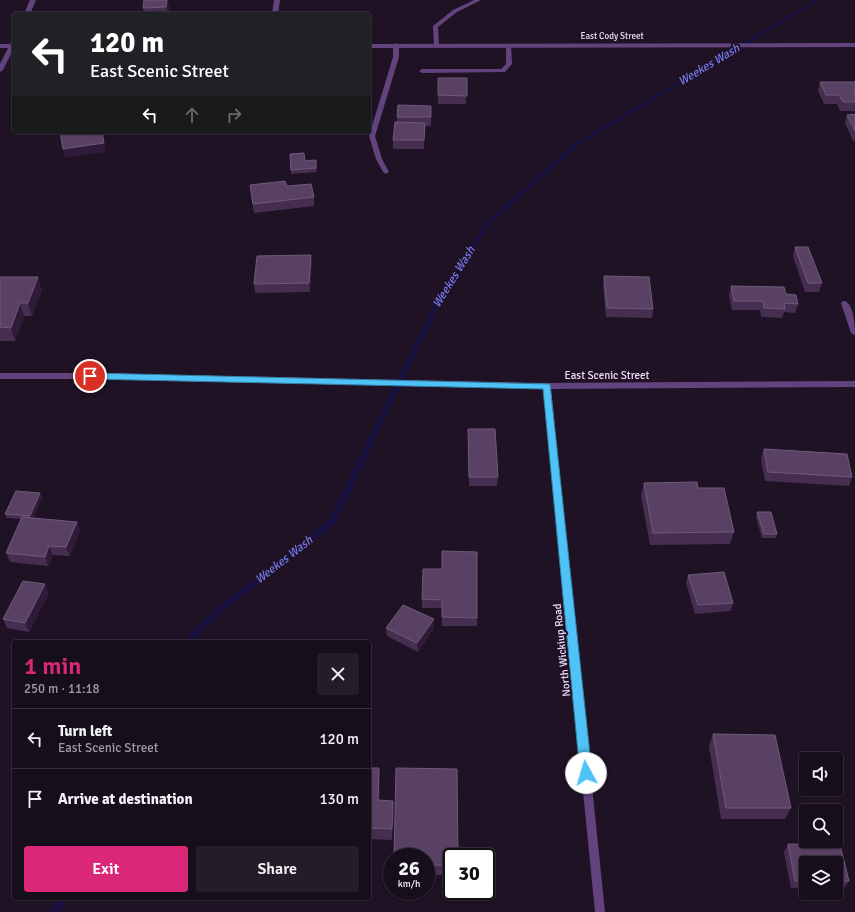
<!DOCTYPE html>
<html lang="en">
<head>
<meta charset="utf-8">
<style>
  body { margin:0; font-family:Signika,sans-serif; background:#241c29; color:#f1f3f6; height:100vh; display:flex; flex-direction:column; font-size:15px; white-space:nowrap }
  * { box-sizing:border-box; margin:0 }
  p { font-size:13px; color:#9e9ca3 }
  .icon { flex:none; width:22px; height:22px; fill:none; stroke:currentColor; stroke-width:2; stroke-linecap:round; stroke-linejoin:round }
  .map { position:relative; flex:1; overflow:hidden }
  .sheet { position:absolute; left:12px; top:640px; width:359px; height:260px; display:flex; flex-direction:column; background:#170e1c; border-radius:4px; box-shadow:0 1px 3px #0004,0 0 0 1px #362e3b }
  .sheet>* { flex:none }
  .hud { position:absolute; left:12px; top:12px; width:359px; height:122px; border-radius:4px; box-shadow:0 1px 3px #0004,0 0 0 1px #362e3b; background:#202124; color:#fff; overflow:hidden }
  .buttons { position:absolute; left:799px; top:752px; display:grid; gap:8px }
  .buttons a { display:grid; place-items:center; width:44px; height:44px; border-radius:4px; background:#170e1c; box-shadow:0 1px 3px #0004,0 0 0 1px #362e3b; font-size:20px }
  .speed { position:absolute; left:383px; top:848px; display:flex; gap:8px; font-size:20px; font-weight:700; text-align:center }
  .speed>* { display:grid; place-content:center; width:52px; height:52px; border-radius:50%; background:#170e1c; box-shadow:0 1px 3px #0004,0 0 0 1px #362e3b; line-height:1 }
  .speed small { font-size:10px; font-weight:400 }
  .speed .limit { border:2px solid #111; border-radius:6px; background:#fff; color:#111 }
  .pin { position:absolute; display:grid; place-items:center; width:34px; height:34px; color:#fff; margin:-17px; border:2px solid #fff; border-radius:50%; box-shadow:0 1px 4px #0007 }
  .me { position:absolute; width:44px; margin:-22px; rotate:354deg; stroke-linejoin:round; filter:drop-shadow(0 0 3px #0008) }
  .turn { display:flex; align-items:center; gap:14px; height:84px; padding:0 12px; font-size:18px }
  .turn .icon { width:52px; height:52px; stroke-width:2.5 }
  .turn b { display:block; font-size:28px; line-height:34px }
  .lanes { display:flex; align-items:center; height:38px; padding:0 12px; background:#0003; justify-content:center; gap:20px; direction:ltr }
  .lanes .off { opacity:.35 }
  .round { display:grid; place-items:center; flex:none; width:42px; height:42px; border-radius:4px; background:#241c29 }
  .head { display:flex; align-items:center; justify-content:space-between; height:68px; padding:0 12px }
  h1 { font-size:24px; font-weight:600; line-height:30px; color:#db2777 }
  .cta { display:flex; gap:8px; margin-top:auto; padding:8px 12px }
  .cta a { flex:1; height:46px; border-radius:4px; background:#db2777; color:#fff; font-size:16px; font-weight:600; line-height:46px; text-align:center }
  .cta a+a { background:#241c29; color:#f1f3f6 }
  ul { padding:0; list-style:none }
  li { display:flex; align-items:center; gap:12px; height:60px; padding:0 12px; border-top:1px solid #362e3b }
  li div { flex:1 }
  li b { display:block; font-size:15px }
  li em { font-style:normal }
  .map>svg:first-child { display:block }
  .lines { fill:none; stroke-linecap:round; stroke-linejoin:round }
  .stream { fill:#18113f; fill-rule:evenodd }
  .lane { fill:#63437e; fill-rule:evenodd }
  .street { fill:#63437e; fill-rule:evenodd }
  .wall { fill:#462e50 }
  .shaded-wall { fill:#2f1b37 }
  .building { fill:#584162; stroke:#70597a }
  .route { fill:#4fc3f7; stroke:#337fa1 }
  .labels { text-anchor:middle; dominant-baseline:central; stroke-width:4; stroke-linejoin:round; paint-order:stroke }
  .far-street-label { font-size:9px; fill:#efdbfa; stroke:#1f1225 }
  .street-label { font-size:11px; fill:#efdbfa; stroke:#1f1225 }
  .water-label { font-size:12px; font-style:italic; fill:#7679ee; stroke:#1f1225 }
</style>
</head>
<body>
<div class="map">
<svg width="855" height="912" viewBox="0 0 855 912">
  <rect width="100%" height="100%" fill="#1f1225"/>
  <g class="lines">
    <path class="stream" d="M 815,0 L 820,0 L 579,145 L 490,224 L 437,310 L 335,524 L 222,612 L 191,642 L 182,642 L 216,608 L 329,520 L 431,310 L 486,222 L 575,143 Z
      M 57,898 L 67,898 L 60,912 L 50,912 Z"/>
    <path class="lane" d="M 274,0 L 280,0 L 278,14 L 272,14 Z
      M 474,0 L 481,0 L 457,12 L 438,27 L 439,45 L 434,46 L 433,26 L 453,10 Z
      M 396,43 L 399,45 L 399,57 L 375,136 L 382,159 L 389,172 L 386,174 L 383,172 L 376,159 L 369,136 L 393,57 L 393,45 Z
      M 506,44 L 511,45 L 512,64 L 505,72 L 422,73 L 419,71 L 422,69 L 501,69 L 506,64 Z
      M 843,301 L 845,301 C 854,305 855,326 855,335 L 851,333 L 841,303 Z"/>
    <path class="street" d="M 30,0 L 36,0 L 30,14 L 24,14 Z
      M 14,39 L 14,48 L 3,70 L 0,72 L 0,64 L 8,48 L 0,48 L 0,44 L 10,44 L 12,40 Z
      M 855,43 L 855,47 L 369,48 L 369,44 Z
      M 0,373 L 89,373 L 547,383 L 855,381 L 855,387 L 551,389 L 605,912 L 595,912 L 543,389 L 89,379 L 0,379 Z"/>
  </g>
  <path class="wall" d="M 167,0 L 169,8 L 168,14 L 144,14 L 143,8 Z
    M 438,78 L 467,78 L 466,104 L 438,104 Z
    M 820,82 L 855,82 L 855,111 L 840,111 L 837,104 L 824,104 L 818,91 Z
    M 431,106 L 431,126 L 425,126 L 424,149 L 393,149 L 393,140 L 397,122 L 397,117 Z
    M 855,114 L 855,141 L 853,141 L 845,123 L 847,115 Z
    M 290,154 L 305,161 L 316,160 L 317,172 L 291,174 Z
    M 250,185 L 287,186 L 314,197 L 314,206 L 254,213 Z
    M 795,247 L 822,283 L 819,292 L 805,292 L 793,256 Z
    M 312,264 L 310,292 L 255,293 L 254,284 Z
    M 604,276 L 653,309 L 652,318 L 606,317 L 603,285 Z
    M 0,277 L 42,290 L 32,316 L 24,316 L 15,341 L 0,341 Z
    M 731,286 L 786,294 L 798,304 L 795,313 L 784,312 L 782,318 L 761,317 L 760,310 L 732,310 L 729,295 Z
    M 468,429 L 498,477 L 497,486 L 469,486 Z
    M 764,449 L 852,477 L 849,486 L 765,481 L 761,458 Z
    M 644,483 L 698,488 L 734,532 L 730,544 L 650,545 L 641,496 Z
    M 40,493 L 42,498 L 33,518 L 77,522 L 80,530 L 70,556 L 53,555 L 48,566 L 10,562 L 6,553 L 21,519 L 7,518 L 5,514 Z
    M 757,512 L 777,534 L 776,538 L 762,538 L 756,517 Z
    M 442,569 L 477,618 L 477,626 L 442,626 L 442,608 L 422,608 L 422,599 Z
    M 688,575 L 733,603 L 731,611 L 695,614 L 686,583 Z
    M 49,593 L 29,632 L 7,628 L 3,619 Z
    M 386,628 L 434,628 L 418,652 L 387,636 Z
    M 713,734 L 791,808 L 785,819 L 721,819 L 709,746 Z
    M 369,768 L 379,768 L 380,780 L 379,801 L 393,801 L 394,812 L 392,840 L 369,839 Z
    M 788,844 L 840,845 L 849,881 L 844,888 L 836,888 L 836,863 L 806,863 L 806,888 L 791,888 L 784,852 Z
    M 426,857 L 452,857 L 452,875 L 426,875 Z"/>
  <path class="shaded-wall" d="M 167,0 L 169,8 L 168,14 L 166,7 Z
    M 102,132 L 106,152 L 65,158 L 63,149 Z
    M 311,255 L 312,264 L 310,292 L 309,283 Z
    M 38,277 L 42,290 L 32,316 L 28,303 Z
    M 20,303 L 24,316 L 15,341 L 11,328 Z
    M 40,493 L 42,498 L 32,520 L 30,516 Z
    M 77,522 L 80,530 L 70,556 L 66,547 Z
    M 49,546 L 53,555 L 48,566 L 45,557 Z
    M 45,584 L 49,593 L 29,632 L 25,623 Z
    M 434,619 L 434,628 L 418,652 L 417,643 Z
    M 379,768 L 380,780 L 379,812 L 378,800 Z
    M 393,801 L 394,812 L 392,840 L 392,829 Z"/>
  <path class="building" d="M 144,0 L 167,0 L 166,7 L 143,8 Z
    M 438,78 L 467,78 L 467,96 L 438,95 Z
    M 820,82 L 855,82 L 855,102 L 843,102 L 839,95 L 826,95 Z
    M 398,105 L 431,106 L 431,117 L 397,117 Z
    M 855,114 L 855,131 L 847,115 Z
    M 395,122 L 425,123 L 424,140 L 393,140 Z
    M 60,132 L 102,132 L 104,143 L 63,149 Z
    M 304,153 L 305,161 L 316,160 L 316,168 L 291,170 L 290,154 Z
    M 285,181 L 287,186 L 311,184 L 314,197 L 253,204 L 250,185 Z
    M 795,247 L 808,247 L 822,283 L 808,283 Z
    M 311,255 L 309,283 L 254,284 L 257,256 Z
    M 604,276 L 649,277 L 653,309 L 607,308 Z
    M 0,277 L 38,277 L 28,303 L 20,303 L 11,328 L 0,327 Z
    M 731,286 L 784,287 L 786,294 L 796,295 L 798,304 L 784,303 L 785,309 L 764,308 L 763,301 L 734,301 Z
    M 468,429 L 495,429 L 498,477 L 469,477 Z
    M 764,449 L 847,454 L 852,477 L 768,472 Z
    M 697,482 L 698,488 L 724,488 L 734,532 L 653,533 L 644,483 Z
    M 16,491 L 40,493 L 30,516 L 5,514 Z
    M 757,512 L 771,512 L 777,534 L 764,534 Z
    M 22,517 L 77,522 L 66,547 L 49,546 L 45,557 L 6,553 Z
    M 442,551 L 477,552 L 477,618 L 442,617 L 442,600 L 422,599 L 423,569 L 442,569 Z
    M 724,572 L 733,603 L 698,605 L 688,575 Z
    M 23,581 L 45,584 L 25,623 L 3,619 Z
    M 403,605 L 434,619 L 417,643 L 386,628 Z
    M 713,734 L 775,735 L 791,808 L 726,808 Z
    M 369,768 L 379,768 L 378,800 L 393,801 L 392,829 L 369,828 Z
    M 396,768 L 457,769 L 458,857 L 452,857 L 452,865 L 426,865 L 426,857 L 394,857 Z
    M 788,844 L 840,845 L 849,881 L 836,881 L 836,863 L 806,863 L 806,881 L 795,881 Z"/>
  <path class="route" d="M 90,373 L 550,384 L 592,773 L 590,777 L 586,778 L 582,777 L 580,773 L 543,389 L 90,379 L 85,376 Z"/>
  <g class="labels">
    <g class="far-street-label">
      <text x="612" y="36">East Cody Street</text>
    </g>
    <g class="street-label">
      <text x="607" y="375">East Scenic Street</text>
      <text transform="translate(562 650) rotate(-96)">North Wickiup Road</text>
    </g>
    <g class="water-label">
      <text transform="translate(709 65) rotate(-31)">Weekes Wash</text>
      <text transform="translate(454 277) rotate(-58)">Weekes Wash</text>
      <text transform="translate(284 560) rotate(-38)">Weekes Wash</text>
    </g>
  </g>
</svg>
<div class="buttons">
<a><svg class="icon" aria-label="sound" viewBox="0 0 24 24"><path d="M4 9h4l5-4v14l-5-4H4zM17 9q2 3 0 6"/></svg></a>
<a><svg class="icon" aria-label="search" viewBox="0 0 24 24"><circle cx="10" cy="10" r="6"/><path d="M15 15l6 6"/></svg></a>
<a><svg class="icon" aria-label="layers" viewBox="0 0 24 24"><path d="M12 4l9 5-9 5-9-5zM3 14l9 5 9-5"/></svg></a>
</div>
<div class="speed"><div>26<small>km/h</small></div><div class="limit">30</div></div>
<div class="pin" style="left:90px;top:376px;background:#d93025"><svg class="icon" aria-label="arrive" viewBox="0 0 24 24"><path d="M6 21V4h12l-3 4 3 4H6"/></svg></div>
<svg class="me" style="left:586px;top:773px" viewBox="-20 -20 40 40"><circle r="19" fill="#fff"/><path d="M0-13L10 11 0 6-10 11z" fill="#4fc3f7"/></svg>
<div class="hud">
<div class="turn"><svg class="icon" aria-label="left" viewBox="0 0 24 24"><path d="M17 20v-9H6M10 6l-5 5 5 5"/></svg><div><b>120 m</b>East Scenic Street</div></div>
<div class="lanes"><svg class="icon" aria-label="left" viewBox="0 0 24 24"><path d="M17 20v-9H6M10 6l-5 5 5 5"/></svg><svg class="icon off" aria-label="ahead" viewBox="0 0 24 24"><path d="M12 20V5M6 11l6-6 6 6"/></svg><svg class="icon off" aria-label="right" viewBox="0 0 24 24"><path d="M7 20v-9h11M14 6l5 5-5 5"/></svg></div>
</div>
<section class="sheet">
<div class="head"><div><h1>1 min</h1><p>250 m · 11:18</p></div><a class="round"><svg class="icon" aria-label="close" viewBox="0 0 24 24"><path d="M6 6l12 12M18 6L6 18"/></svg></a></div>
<ul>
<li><svg class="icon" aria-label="left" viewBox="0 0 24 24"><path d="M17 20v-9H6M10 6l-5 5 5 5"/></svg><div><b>Turn left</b><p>East Scenic Street</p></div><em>120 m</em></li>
<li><svg class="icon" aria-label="arrive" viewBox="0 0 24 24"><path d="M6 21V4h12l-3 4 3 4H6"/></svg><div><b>Arrive at destination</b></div><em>130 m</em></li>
</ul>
<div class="cta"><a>Exit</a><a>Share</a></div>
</section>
</div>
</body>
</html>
